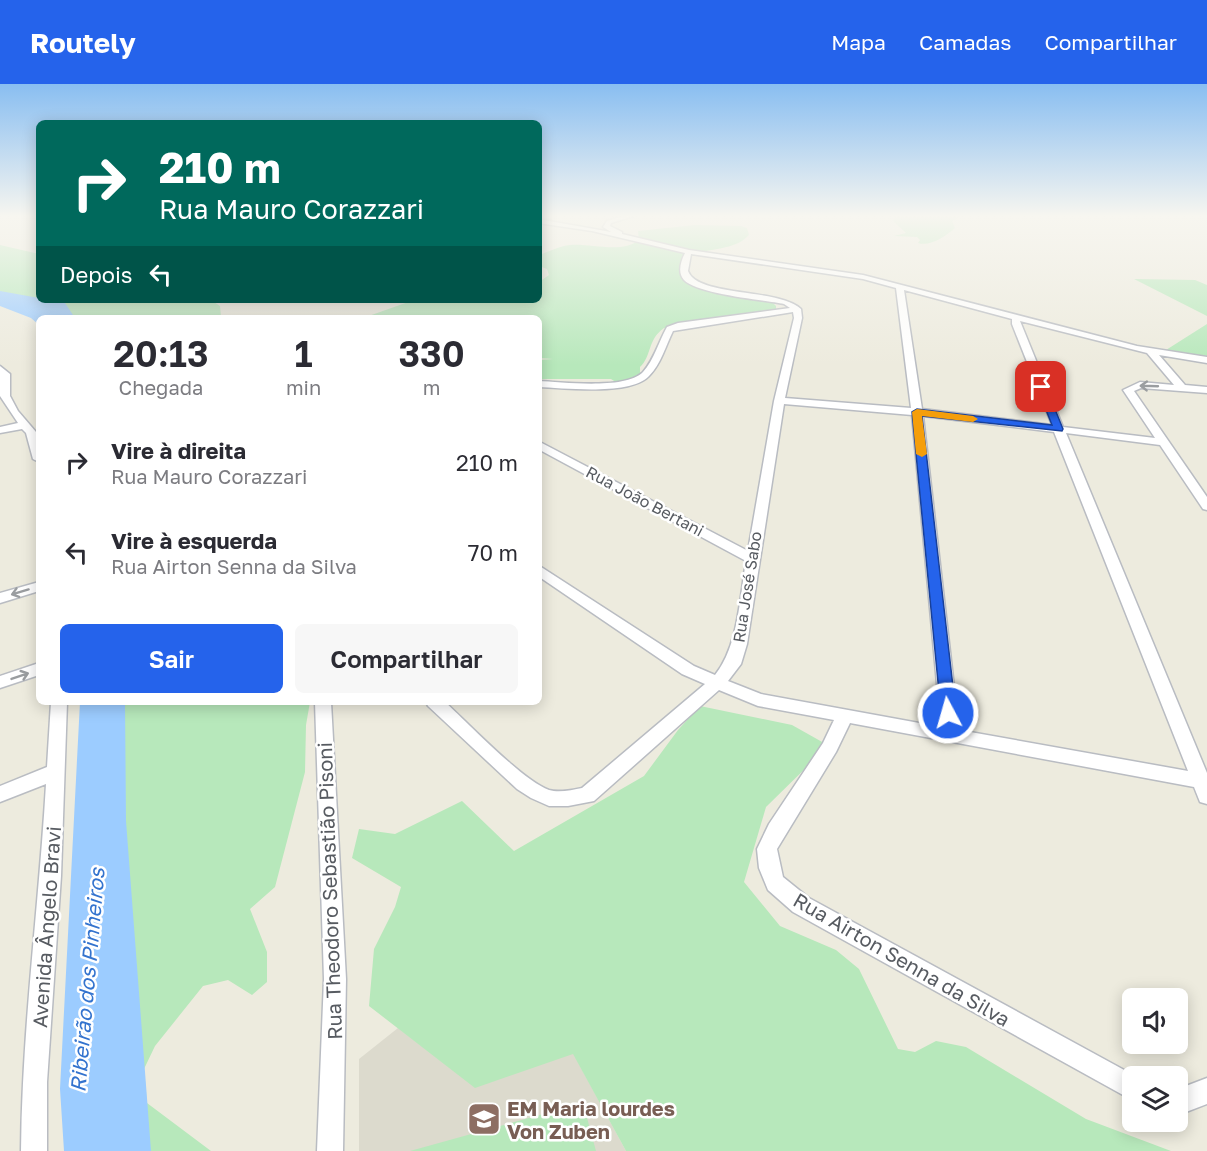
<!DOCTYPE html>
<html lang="pt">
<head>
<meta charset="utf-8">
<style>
  body { margin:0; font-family:"Golos Text",sans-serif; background:#f7f7f7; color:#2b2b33; height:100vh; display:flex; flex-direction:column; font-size:22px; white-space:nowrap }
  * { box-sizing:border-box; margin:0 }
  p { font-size:20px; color:#7c7c81 }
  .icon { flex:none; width:33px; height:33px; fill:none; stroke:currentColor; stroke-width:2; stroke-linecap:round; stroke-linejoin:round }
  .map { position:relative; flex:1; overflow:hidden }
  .drawer { position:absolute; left:36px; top:231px; width:506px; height:390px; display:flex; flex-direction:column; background:#fff; border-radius:9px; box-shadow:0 3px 15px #0003 }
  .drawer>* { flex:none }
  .guide { position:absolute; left:36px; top:36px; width:506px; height:183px; border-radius:9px; box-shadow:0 3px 15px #0003; background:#00695c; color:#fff; overflow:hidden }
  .buttons { position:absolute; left:1122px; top:904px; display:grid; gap:12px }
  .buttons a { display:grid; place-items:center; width:66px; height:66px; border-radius:9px; background:#fff; box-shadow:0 3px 15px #0003; font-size:30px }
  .pin { position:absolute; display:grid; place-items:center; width:51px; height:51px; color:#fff; margin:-26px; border-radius:12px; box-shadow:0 3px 9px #0006 }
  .me { position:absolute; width:66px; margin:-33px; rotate:354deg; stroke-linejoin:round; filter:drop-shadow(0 0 4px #0008) }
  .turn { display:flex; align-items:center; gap:21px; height:126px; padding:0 24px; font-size:27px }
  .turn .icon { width:78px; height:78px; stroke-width:2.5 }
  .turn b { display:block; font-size:42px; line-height:51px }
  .then { display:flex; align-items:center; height:57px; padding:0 24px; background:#0003; gap:12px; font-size:22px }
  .eta { display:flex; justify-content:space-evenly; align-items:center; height:102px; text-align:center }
  .eta b { font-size:36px; font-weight:600; line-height:42px }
  .cta { display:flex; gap:12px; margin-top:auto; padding:12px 24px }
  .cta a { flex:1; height:69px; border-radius:9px; background:#2563eb; color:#fff; font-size:24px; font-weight:600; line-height:69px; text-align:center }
  .cta a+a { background:#f7f7f7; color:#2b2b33 }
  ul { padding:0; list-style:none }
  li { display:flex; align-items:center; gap:18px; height:90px; padding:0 24px }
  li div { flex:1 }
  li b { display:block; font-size:22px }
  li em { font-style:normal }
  header { display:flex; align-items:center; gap:36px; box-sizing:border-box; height:84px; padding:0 30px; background:#2563eb; color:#fff }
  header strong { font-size:28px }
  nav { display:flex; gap:33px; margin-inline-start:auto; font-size:21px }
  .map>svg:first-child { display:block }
  .education { fill:#dcdacd }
  .green { fill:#b7e8bb }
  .water { fill:#9cccff }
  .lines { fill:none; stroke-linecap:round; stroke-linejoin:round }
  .minor-casing { stroke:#b9bcc2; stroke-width:3 }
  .minor { fill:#fff; fill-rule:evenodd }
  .oneway { stroke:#9a9da0 }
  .route { fill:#2563eb; stroke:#184099; stroke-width:1.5 }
  .slow { fill:#f59e0b }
  .labels { text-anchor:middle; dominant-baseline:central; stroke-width:5; stroke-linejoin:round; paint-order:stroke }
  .street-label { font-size:16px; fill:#575b61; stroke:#fff }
  .near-street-label { font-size:20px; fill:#575b61; stroke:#fff }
  .near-education-label { font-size:20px; font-weight:bold; fill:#785e54; stroke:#fff; text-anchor:start }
  .near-water-label { font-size:21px; font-style:italic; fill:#3373ce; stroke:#fff }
</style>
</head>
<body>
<header>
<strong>Routely</strong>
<nav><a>Mapa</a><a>Camadas</a><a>Compartilhar</a></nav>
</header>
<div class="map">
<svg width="1207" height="1067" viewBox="0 0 1207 1067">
  <rect width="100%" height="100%" fill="#edebde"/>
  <path class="education" d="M 398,944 L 475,1003 L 573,969 L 626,1067 L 359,1067 L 359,975 Z"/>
  <path class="green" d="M 895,131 L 954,131 L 960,133 L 952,137 L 955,144 C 946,152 930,163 918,159 L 920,156 L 917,153 L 894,152 L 906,149 L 893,137 Z
    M 695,141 L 741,142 L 747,144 L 749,151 C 738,163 721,164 706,167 L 702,171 L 682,173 L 680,188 L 685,196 L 772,218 L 776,222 L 776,226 L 768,229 L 664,244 C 647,256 652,272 640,283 L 640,290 C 634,298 619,302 611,295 L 539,295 L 539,276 L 553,275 L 539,274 L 538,234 L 363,234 L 414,216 L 538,216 L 539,198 L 549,191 L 547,185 L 539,182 L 539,171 C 548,168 560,162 570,161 C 590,159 622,170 639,156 L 638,147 Z
    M 0,161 L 39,170 L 39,216 L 211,216 L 220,222 L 221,233 L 49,234 L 0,216 Z
    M 1134,195 L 1195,196 L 1207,201 L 1207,232 Z
    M 1207,240 L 1207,272 L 1166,266 Z
    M 93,618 L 310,618 L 306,641 L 305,688 L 275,803 L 250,825 L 267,868 L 267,898 L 252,911 L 228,896 L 203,902 L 155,962 L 144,985 L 147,1019 L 211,1067 L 69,1067 Z
    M 700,622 L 792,641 L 824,659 L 819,671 L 766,723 L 744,798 L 780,842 L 836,866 L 859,885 L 898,965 L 915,968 L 936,957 L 966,963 L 1086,1035 L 1171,1067 L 626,1067 L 573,970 L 475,1004 L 369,922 L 374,865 L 395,823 L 401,803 L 352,774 L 359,745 L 395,750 L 462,717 L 514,767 L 644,692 L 678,646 Z
    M 583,1019 L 596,1067 L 410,1067 Z"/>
  <path class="water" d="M 0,207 L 39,214 L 39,216 L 65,219 L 75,234 L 39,234 L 39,241 L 31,234 L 0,222 Z
    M 80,618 L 125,618 L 126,737 L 151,1067 L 64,1067 L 60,1005 Z"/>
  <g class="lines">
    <defs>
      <path id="minor" d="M 626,131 L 637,131 L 611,139 L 610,142 L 622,148 L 622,150 L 689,166 L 863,191 L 1137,262 L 1207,273 L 1207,279 L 1159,271 L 1185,301 L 1207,303 L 1207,309 L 1141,304 L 1134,307 L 1207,413 L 1207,426 L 1203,425 L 1160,361 L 1066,349 L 1207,689 L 1207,720 L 1200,718 L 1194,703 L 850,639 L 836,668 L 777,765 L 783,793 L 809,814 L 1137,993 L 1132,993 L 1132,1016 L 793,828 L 768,806 L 759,784 L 757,765 L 769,740 L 823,659 L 834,636 L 758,622 L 719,606 L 594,717 L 568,722 L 549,722 L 531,714 L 517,705 L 428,622 L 426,618 L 445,618 C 468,639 522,696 549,706 C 559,709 572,706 582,704 L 705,600 L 682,590 L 538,492 L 538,481 L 694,582 L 715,591 C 738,563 740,513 746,477 L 538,365 L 538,357 L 748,467 L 774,317 L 794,234 L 793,228 L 673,247 C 666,261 661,280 649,292 C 630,312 565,304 538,303 L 538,297 C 563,298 625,306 643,288 C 654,276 659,257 667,243 L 678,239 L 790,224 L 784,220 C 764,216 697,210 684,196 C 677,188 681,177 685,169 L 592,147 L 538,139 L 538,135 L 611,148 L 603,143 L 607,137 ZM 691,170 L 863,195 L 896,204 L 911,324 L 785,314 L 802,234 L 801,225 C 779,204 697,213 688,187 ZM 904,206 L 1012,235 L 1012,240 L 1052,341 L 922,325 ZM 1020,237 L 1147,269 L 1174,301 L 1140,298 L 1123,306 L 1155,354 L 1063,343 ZM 784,320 L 912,331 L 941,643 L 761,610 L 728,597 L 741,580 L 747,560 ZM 923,332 L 1054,348 L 1188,687 L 959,646 Z
        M 0,282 L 10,290 L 10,312 L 18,327 L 36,348 L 39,356 L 39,378 L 33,375 L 26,349 L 22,345 L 0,349 L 0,343 L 18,339 L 0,312 Z
        M 39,498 L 39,507 L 0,519 L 0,509 Z
        M 39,579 L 39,591 L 0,604 L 0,592 Z
        M 51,618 L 67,618 L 61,792 L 47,998 L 47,1067 L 21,1067 C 22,944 39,822 46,700 L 0,718 L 0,702 L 47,683 Z
        M 315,618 L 331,618 L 346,895 L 343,1067 L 317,1067 L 324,895 Z
        M 1207,994 L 1207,1020 L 1186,1028 L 1178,1028 L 1178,1002 L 1186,1002 Z"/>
    </defs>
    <use href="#minor" class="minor-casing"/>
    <use href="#minor" class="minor"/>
  </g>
  <defs><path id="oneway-shaft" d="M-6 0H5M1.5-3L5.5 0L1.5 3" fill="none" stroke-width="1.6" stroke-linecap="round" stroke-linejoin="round" transform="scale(1.5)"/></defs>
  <g class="oneway">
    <use href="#oneway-shaft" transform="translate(1149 302) rotate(-178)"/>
    <use href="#oneway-shaft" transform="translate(20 508) rotate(163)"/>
    <use href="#oneway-shaft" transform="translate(20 592) rotate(-19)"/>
  </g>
  <linearGradient id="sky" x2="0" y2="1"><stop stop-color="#89bef1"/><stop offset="0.47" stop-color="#f7f6f0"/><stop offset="1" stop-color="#f7f6f0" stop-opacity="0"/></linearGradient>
  <rect width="1207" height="281" fill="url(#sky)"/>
  <path class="route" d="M 1041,300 L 1046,303 L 1063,345 L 1062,347 L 922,332 L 956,629 L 954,634 L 943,634 L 941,629 L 912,328 L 917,325 L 1052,341 L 1037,303 Z"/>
  <path class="slow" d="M 917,325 L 973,332 L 978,335 L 973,338 L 922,332 L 927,370 L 922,373 L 916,370 L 912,328 Z"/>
  <defs>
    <symbol id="school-square" viewBox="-11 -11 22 22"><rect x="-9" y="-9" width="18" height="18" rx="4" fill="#8d6e63" stroke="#fff"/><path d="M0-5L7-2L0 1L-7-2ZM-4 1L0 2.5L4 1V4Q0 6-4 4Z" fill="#fff"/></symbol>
  </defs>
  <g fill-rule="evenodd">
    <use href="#school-square" x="465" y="1016" width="38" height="38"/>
  </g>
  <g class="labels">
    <g class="street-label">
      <text transform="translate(645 417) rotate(28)">Rua João Bertani</text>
      <text transform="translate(747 503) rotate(-81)">Rua José Sabo</text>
    </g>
    <g class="near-street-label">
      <text transform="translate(329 807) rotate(-92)">Rua Theodoro Sebastião Pisoni</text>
      <text transform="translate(46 843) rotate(-86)">Avenida Ângelo Bravi</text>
      <text transform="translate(902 875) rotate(30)">Rua Airton Senna da Silva</text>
    </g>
    <g class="near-education-label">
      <text x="507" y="1024">EM Maria lourdes<tspan x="507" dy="23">Von Zuben</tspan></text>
    </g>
    <g class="near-water-label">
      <text transform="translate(87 896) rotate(-85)">Ribeirão dos Pinheiros</text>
    </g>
  </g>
</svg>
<div class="buttons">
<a><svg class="icon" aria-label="sound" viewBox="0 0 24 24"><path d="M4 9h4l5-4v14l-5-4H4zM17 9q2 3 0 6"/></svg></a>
<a><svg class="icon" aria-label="layers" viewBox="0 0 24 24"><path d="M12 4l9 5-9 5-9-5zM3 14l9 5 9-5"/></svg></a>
</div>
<div class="pin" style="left:1041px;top:303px;background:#d93025"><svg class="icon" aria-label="arrive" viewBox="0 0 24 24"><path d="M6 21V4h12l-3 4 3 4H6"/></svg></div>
<svg class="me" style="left:948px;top:629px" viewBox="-20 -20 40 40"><circle r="17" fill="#2563eb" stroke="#fff" stroke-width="3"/><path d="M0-11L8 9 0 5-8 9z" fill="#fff"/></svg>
<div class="guide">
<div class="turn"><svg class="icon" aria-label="right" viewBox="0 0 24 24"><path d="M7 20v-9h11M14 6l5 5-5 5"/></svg><div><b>210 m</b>Rua Mauro Corazzari</div></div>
<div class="then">Depois<svg class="icon" aria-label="left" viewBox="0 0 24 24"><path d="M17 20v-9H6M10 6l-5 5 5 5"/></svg></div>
</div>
<section class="drawer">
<div class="eta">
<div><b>20:13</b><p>Chegada</p></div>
<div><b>1</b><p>min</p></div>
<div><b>330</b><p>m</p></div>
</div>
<ul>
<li><svg class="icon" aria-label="right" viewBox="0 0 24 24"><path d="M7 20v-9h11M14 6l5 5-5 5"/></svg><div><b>Vire à direita</b><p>Rua Mauro Corazzari</p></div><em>210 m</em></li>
<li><svg class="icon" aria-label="left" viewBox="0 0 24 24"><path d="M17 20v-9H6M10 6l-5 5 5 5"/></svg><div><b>Vire à esquerda</b><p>Rua Airton Senna da Silva</p></div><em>70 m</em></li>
</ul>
<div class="cta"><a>Sair</a><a>Compartilhar</a></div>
</section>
</div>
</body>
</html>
